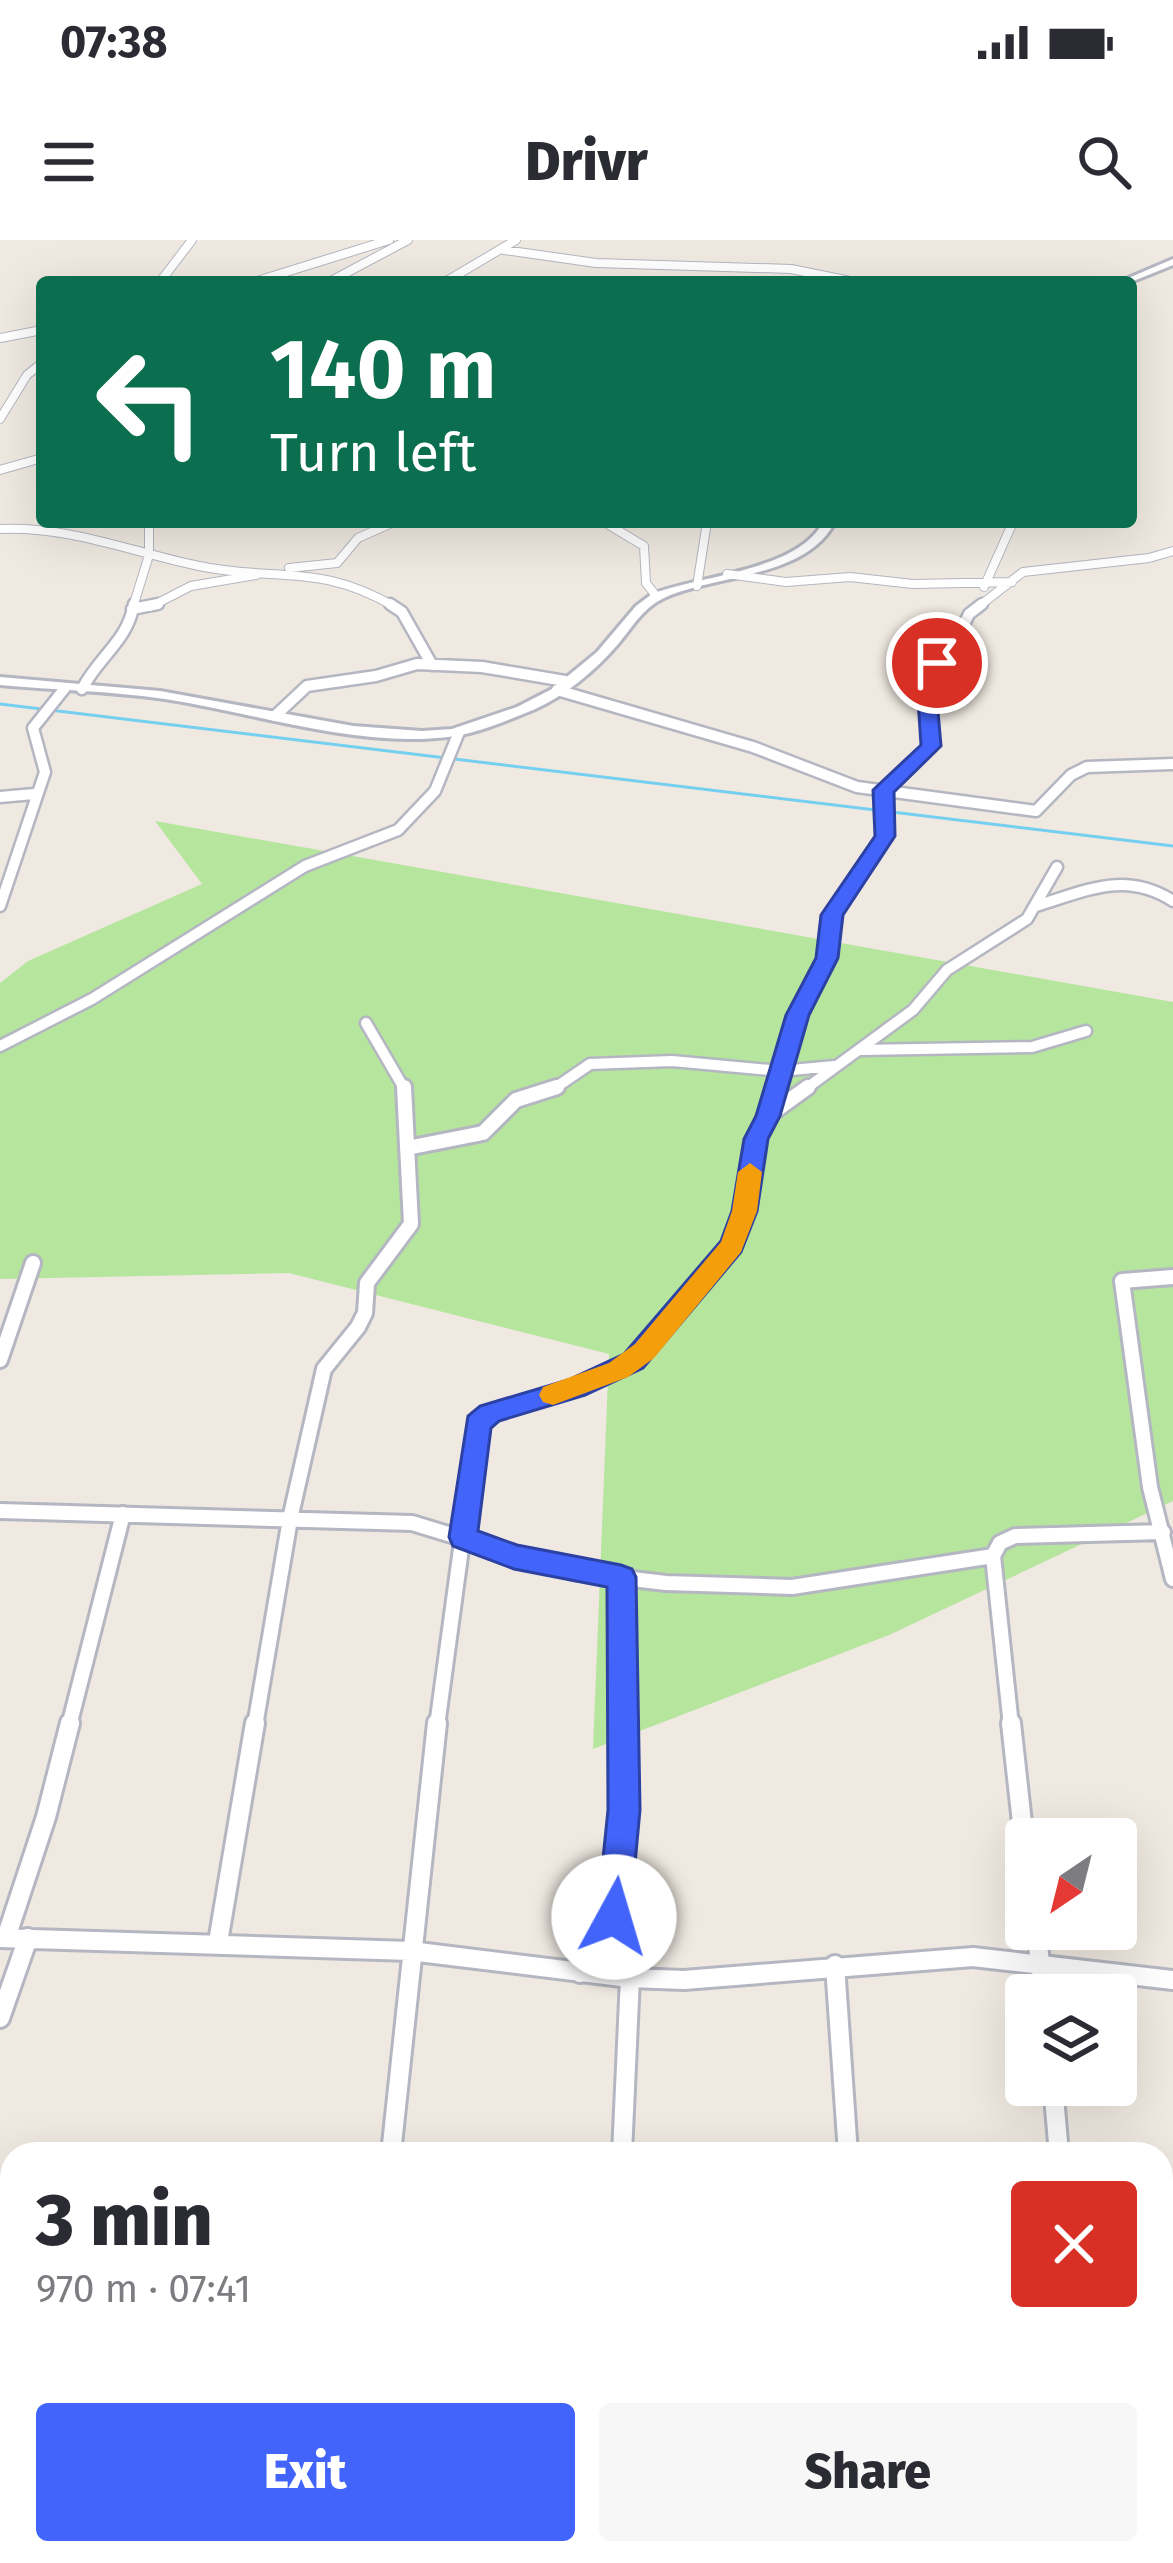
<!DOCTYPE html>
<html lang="en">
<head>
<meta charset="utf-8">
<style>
  body { margin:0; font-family:"Fira Sans",sans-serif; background:#f7f7f7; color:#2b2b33; height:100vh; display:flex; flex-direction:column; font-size:45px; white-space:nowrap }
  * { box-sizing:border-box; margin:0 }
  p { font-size:39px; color:#7c7c81 }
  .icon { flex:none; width:66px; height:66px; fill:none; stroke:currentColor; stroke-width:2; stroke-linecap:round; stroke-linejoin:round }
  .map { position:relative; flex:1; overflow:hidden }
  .details { position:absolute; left:0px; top:1902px; width:1173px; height:423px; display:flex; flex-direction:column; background:#fff; border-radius:36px 36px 0 0; box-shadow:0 12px 48px #0002 }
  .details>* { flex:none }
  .guide { position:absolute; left:36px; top:36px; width:1101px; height:252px; border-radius:12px; box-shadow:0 12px 48px #0002; background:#0b6e4f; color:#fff; overflow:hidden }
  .needle { width:78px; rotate:215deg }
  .fabs { position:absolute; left:1005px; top:1578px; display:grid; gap:24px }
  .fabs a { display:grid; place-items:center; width:132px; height:132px; border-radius:12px; background:#fff; box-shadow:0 12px 48px #0002; font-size:60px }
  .pin { position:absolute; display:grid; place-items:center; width:102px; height:102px; color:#fff; margin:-51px; border:6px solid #fff; border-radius:50%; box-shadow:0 3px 12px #0007 }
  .me { position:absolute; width:132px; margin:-66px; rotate:6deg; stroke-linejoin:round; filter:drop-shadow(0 0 9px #0008) }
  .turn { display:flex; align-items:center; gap:42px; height:252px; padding:0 36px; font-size:54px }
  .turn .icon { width:156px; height:156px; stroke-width:2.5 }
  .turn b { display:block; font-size:84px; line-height:102px }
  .round { display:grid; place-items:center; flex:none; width:126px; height:126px; border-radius:12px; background:#f7f7f7 }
  .overview { display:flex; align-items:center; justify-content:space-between; height:204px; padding:0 36px }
  h1 { font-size:72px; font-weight:800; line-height:90px }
  .cta { display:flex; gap:24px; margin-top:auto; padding:24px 36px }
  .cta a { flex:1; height:138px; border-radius:12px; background:#4264fb; color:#fff; font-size:48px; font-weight:800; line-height:138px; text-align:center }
  .cta a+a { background:#f7f7f7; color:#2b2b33 }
  .status { display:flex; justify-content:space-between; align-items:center; height:84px; padding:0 60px; background:#fff; direction:ltr }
  .status svg { height:33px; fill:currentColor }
  header { display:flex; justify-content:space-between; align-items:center; height:156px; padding:0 36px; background:#fff; font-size:54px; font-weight:800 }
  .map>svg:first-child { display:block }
  .green { fill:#b6e59e }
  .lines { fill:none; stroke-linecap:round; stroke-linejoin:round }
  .stream { stroke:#75cff0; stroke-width:3 }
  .street-far3-casing { stroke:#b4b7c1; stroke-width:10 }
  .street-far2-casing { stroke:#b4b7c1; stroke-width:15 }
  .street-far1-casing { stroke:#b4b7c1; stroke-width:20 }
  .street-casing { stroke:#b4b7c1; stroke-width:24 }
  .secondary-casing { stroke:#b4b7c1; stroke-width:6 }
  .street-far3 { stroke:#fff; stroke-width:8 }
  .street-far2 { stroke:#fff; stroke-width:10 }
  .street-far1 { stroke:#fff; stroke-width:14 }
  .street { stroke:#fff; stroke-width:18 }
  .secondary { fill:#fff; fill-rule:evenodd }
  .route { fill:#4264fb; stroke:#2b41a3; stroke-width:3 }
  .slow { fill:#f59e0b }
</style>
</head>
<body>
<div class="status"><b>07:38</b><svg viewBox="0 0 49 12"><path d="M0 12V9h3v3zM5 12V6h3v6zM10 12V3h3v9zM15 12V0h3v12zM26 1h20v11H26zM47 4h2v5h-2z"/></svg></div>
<header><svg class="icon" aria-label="menu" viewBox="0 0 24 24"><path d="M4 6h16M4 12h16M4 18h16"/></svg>Drivr<svg class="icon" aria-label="search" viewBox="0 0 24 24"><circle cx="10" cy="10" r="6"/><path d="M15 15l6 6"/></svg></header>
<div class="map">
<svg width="1173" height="2323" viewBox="0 0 1173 2323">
  <rect width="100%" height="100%" fill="#efe9e1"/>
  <path class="green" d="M 155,581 L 1173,762 L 1173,1261 L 889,1395 L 593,1509 L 609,1114 L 289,1033 L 0,1039 L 0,743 L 28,721 L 202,644 Z"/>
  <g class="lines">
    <path class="stream" d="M 0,464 L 1173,606"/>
    <defs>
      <path id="street-far3" d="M 504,10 L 596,23 L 791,29 L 855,42
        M 160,42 L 192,0
        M 254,42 L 389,0
        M 329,42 L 408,0
        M 445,42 L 516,0
        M 0,98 L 42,90
        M 0,179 L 27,135 L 42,123
        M 0,230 L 42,218
        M 604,282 L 644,306 L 646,343 L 657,357
        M 0,289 C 70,286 131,312 199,326 C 275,342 319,322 395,367
        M 289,328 L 337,323 L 358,298 L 394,282
        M 727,334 L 786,342 L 850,337 L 913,344 L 1012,342
        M 697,346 L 707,282
        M 984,347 L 1013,282
        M 133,367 L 149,315 L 149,282
        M 150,367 L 191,346 L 256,335
        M 978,367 L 1023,332 L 1149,318 L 1173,311"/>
      <path id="street-far2" d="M 390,364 L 402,372 L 432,425
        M 132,369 L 158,364
        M 82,449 C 100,415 127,402 134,364
        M 557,450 L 753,507 L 857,547 L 1036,571 L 1071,535 L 1087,527 L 1173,524
        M 275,476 L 307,446 L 376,436 L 417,424 L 482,427 L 565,441
        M 0,557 L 34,554
        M 0,666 L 45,532 L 33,488 L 65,448
        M 1036,666 C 1086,651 1125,630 1173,661
        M 366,783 L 405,850
        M 0,806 L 92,759 L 305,626 L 398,590 L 435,551 L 459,492
        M 861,810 L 1032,807 L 1086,791
        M 552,850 L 590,824 L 672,821 L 781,831 L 834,826
        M 775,850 L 788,801 L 827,719 L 832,675 L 885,596 L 883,550 L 931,506 L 927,473 L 933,432 L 953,407 L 969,374 L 982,364
        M 804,850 L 913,770 L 947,730 L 1027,679 L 1057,627"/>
      <path id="street-far1" d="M 768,876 L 808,847
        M 407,908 L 483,893 L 516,860 L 557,847
        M 1173,1037 L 1122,1041 L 1150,1247 L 1173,1339
        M 0,1120 L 33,1023
        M 0,1271 L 412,1283 L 573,1332 L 666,1343 L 792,1347 L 993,1316
        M 621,1337 L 623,1486
        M 69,1486 L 123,1274
        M 255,1486 L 290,1279 L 324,1129 L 358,1087 L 365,1073 L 367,1043 L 411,984 L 404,847
        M 437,1486 L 478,1183 L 489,1173 L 576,1148 L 634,1121 L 725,1017 L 745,971 L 754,905 L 776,847
        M 1011,1486 L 993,1316 L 1000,1303 L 1015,1296 L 1163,1292"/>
      <path id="street" d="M 1011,1483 L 1026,1619
        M 1036,1689 L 1044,1755
        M 0,1698 L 410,1711 L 630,1738 L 684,1740 L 973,1717 L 1173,1740
        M 6,1698 L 46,1577 L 70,1483
        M 218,1702 L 255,1483
        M 835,1725 L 848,1914
        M 580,1733 C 588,1723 598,1714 604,1703 C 627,1663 624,1532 623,1483
        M 0,1778 L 28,1698
        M 1053,1845 L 1059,1914
        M 391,1914 L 437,1483
        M 622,1914 L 630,1738
        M 860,2313 L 860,2323
        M 1094,2313 L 1096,2323
        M 345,2323 L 346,2313
        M 611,2323 L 612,2313"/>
      <path id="secondary" d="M 1173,19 L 1173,25 L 1131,42 L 1119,42 Z
        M 823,282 L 835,282 C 805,339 716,334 664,358 C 643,368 633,386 619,403 C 596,430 565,456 533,470 C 508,480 481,492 455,496 C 361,510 257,473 165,459 C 110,451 55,450 0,445 L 0,437 L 160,451 L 353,486 L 422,491 L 452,489 L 517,467 L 552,449 L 597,412 L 636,366 L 652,354 C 700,335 798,331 823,282 Z"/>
    </defs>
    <use href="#street-far3" class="street-far3-casing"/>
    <use href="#street-far2" class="street-far2-casing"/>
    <use href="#street-far1" class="street-far1-casing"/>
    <use href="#street" class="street-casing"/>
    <use href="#secondary" class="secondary-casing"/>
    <use href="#street-far3" class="street-far3"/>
    <use href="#street-far2" class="street-far2"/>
    <use href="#street-far1" class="street-far1"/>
    <use href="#street" class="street"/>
    <use href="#secondary" class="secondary"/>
  </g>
  <path class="route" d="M 930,419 L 946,423 L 937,460 L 941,506 L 894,552 L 895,596 L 843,675 L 838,718 L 809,775 L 780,876 L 768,899 L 757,971 L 741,1012 L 643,1128 L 585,1155 L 499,1181 L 491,1188 L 478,1291 L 517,1305 L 621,1325 L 632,1329 L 636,1337 L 640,1570 L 630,1677 L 625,1688 L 614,1693 L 602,1688 L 597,1677 L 608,1570 L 607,1347 L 514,1329 L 453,1306 L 449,1297 L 468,1176 L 480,1166 L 568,1140 L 624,1114 L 721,1001 L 732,971 L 744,899 L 756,876 L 786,775 L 816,718 L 821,675 L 875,596 L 873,550 L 921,505 L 918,460 Z"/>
  <path class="slow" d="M 750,923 L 762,932 L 757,971 L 741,1012 L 654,1118 L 628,1137 L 553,1165 L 543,1162 L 539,1155 L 543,1147 L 609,1123 L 635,1104 L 721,1002 L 732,971 L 738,932 Z"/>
</svg>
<div class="fabs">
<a><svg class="needle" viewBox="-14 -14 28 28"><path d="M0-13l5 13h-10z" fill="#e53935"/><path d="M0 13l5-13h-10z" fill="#7c7c81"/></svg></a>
<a><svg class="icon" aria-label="layers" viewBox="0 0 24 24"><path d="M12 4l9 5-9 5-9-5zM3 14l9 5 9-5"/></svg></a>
</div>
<div class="pin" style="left:937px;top:423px;background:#d93025"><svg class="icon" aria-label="arrive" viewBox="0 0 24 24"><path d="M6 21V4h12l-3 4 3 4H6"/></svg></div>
<svg class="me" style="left:614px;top:1677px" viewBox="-20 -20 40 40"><circle r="19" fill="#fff"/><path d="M0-13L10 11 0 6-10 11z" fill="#4264fb"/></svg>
<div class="guide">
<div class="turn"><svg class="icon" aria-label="left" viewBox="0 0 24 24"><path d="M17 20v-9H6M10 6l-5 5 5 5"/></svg><div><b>140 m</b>Turn left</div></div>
</div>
<section class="details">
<div class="overview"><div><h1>3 min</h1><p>970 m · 07:41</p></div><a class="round" style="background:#d93025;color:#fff"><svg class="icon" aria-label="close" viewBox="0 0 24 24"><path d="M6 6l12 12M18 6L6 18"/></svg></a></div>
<div class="cta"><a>Exit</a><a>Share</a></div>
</section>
</div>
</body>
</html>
